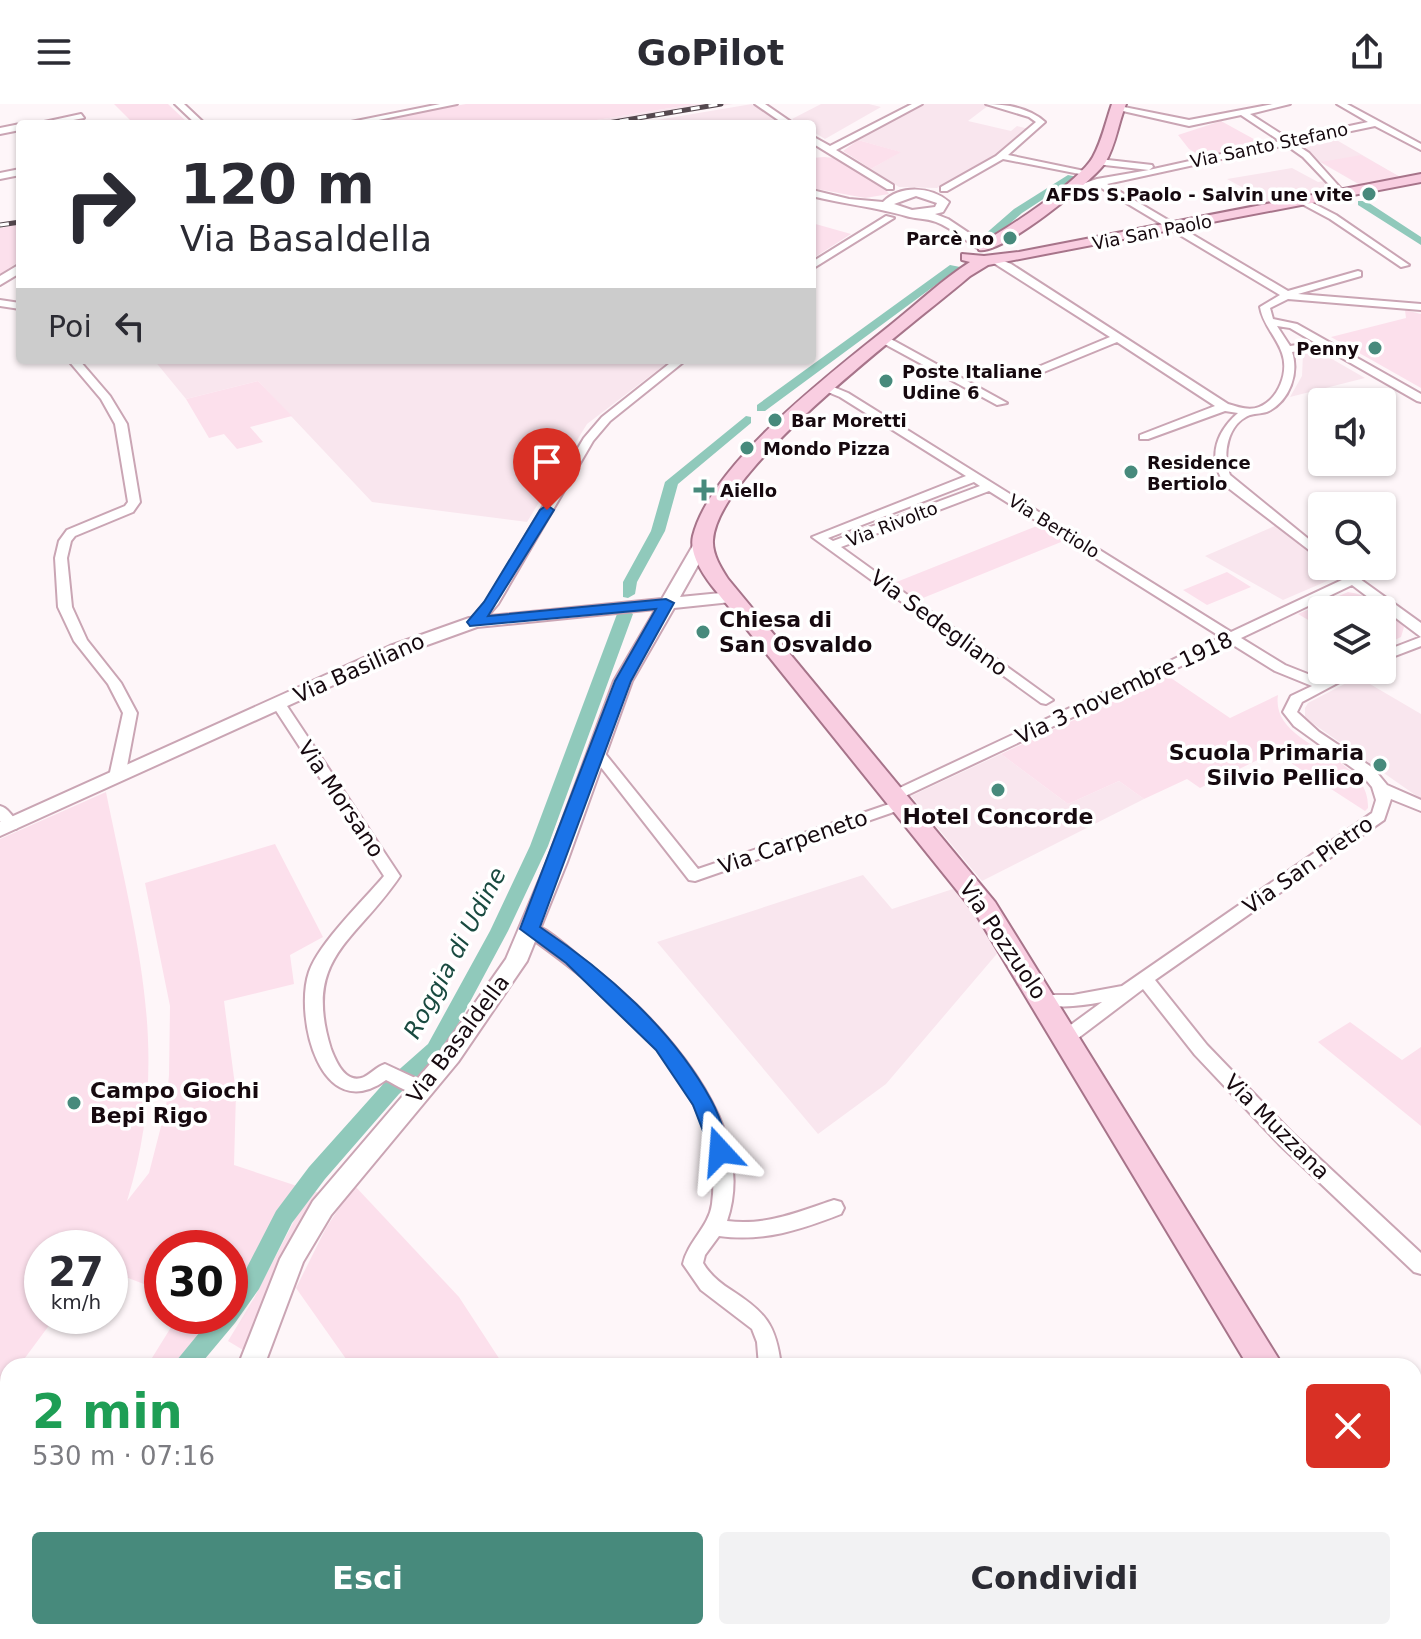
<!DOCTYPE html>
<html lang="it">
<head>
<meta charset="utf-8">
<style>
  body { margin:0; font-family:"DejaVu Sans",sans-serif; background:#f2f2f3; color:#2b2b33; height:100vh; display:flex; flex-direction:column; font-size:30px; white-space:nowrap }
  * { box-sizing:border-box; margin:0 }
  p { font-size:26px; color:#7c7c81 }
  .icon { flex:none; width:44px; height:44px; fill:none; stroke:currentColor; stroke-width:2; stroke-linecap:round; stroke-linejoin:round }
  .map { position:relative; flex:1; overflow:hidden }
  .panel { position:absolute; left:0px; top:1254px; width:1422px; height:282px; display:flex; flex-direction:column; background:#fff; border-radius:24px 24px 0 0; box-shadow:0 2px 6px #0004 }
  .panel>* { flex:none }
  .top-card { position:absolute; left:16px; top:16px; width:800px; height:244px; border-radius:8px; box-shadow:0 2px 6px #0004; background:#fff; color:#2b2b33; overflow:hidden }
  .controls { position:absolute; left:1308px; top:284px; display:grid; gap:16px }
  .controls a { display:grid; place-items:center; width:88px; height:88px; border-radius:8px; background:#fff; box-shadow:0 2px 6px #0004; font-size:40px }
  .speed { position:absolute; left:24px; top:1126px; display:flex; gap:16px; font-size:40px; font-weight:700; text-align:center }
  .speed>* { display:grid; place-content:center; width:104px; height:104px; border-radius:50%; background:#fff; box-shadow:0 2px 6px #0004; line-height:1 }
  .speed small { font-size:20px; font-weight:400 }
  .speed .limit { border:12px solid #d22; background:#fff; color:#111 }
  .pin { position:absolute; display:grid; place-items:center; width:68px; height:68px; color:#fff; margin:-82px -34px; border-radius:50% 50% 50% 0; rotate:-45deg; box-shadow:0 0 8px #0007 }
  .pin .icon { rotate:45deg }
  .me { position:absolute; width:88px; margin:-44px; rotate:341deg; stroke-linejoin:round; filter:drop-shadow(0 0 6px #0008) }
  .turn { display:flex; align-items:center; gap:28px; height:168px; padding:0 32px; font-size:36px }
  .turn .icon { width:104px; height:104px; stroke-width:2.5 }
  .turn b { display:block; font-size:56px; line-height:68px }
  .then { display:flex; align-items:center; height:76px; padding:0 32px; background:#0003; gap:16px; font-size:30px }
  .round { display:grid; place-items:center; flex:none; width:84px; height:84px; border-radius:8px; background:#f2f2f3 }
  .summary { display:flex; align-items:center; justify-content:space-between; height:136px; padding:0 32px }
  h1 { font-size:48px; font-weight:800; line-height:60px; color:#1e9e55 }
  .primary-button { display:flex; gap:16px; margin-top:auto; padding:16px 32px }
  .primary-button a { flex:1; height:92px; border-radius:8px; background:#478a7c; color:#fff; font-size:32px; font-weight:800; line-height:92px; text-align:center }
  .primary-button a+a { background:#f2f2f3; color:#2b2b33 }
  header { display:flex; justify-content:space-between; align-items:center; height:104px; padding:0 32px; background:#fff; font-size:36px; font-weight:800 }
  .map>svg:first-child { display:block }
  .built { fill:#f9e6ee }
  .green { fill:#fce0ec }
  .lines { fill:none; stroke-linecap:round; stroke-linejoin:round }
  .canal { fill:#90c9bb; fill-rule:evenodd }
  .minor-casing { stroke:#caa5b4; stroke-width:4 }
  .tertiary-casing { stroke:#caa5b4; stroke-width:4 }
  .primary-casing { stroke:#a7748a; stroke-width:4 }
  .minor { fill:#fff; fill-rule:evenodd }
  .tertiary { fill:#fff; fill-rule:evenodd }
  .primary { fill:#f9cee1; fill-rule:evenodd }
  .rail-casing { stroke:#55494f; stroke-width:5 }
  .rail { stroke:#fff; stroke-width:3; stroke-dasharray:9; stroke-linecap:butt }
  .route { fill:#1a73e8; stroke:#114b97; stroke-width:2 }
  .poi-dot { fill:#478a7c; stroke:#fff; stroke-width:3 }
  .labels { text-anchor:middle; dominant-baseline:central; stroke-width:7; stroke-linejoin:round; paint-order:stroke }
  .far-street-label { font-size:18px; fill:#16090f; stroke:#fff }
  .far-poi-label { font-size:18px; font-weight:bold; fill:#16090f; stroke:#fff; text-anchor:start }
  .poi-label { font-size:22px; font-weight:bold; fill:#16090f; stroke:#fff; text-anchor:start }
  .street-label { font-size:22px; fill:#16090f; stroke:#fff }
  .water-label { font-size:24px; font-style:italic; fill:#194a40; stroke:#fff }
</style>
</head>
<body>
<header><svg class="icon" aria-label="menu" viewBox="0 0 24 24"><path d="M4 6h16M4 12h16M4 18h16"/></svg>GoPilot<svg class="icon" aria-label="share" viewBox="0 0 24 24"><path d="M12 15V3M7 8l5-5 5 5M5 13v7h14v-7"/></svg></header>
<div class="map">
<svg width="1421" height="1535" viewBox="0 0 1421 1535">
  <rect width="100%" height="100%" fill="#fef6f9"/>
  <path class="built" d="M 695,0 L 733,0 L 614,20 L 572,20 Z
    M 752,0 L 782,20 L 639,19 Z
    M 821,0 L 869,0 L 881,3 L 825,35 L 812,27 L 812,20 L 800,20 L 792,15 Z
    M 922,0 L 983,0 L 989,1 L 968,17 L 1011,27 L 1017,22 L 1029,25 L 993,53 L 937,84 L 899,83 L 871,65 L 900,48 L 858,36 Z
    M 1328,31 L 1400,73 L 1360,81 L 1313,54 L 1294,39 Z
    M 1292,64 L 1318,78 L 1325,77 L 1331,86 L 1271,99 L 1227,75 Z
    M 1314,248 L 1325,251 L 1365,274 L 1290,293 L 1302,272 L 1303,250 Z
    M 154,256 L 671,256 L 587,320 L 527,418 L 372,398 L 258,277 L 186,295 Z
    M 1277,421 L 1322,456 L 1322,462 L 1329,462 L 1341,471 L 1283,496 L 1205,452 Z
    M 1358,573 L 1421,610 L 1421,695 L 1305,614 L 1305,604 L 1308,599 Z
    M 1001,650 L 1068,700 L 1119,677 L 1144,695 L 982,777 L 911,692 Z
    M 863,771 L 892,805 L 959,783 L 1001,845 L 886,980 L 818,1030 L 657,838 Z"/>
  <path class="green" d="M 114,0 L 168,0 L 189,20 L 134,20 Z
    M 466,0 L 695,0 L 572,20 L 357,20 Z
    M 1221,17 L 1261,39 L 1201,52 L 1189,45 L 1178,31 Z
    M 858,36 L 901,48 L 871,65 L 843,47 Z
    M 1361,51 L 1400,73 L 1361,81 L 1321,58 Z
    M 824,53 L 834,54 L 885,84 L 889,90 L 865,94 L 812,84 L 812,54 Z
    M 812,119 L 851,130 L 812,155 Z
    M 20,120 L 20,157 L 0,170 L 0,124 Z
    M 1405,206 L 1421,210 L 1421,284 L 1331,233 L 1406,214 Z
    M 258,277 L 292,312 L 250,323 L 263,338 L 237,345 L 224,330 L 209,334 L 186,295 Z
    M 1042,420 L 1066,436 L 918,496 L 894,479 Z
    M 1227,468 L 1251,483 L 1207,501 L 1183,486 Z
    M 1348,488 C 1369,491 1392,504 1404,523 L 1401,533 L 1382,542 L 1382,506 L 1322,506 L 1322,524 L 1298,510 Z
    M 1168,572 L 1230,614 L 1278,591 C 1270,645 1370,647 1368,704 L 1365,707 L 1274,648 L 1200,684 L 1187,675 L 1144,695 L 1119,677 L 1068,700 L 1001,650 Z
    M 106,688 C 135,833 173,950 127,1097 L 149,1069 L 166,1003 L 169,971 L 170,902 L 145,779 L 275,740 L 323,833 L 290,851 L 294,880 L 224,897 L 236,989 L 234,1061 L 300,1083 L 278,1110 L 230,1198 L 230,1144 L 162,1144 L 162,1187 L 110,1167 L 110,1144 L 42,1144 L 42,1212 L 56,1212 L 19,1262 L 8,1262 L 8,1277 L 0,1288 L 0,735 Z
    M 1350,918 L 1402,956 L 1421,943 L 1421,1022 L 1318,938 Z
    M 354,1081 L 459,1193 L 504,1262 L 351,1262 L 296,1184 L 326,1124 Z
    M 310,1086 L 319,1089 L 281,1156 L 243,1246 L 228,1237 L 254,1194 Z
    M 178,1212 L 218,1212 L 176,1262 L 147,1262 Z
    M 1421,1460 L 1421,1535 L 1391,1535 L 1389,1528 L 1414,1528 L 1414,1462 Z
    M 538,1528 L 677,1528 L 682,1535 L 543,1535 Z"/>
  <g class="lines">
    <path class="canal" d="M 1068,71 L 1077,73 L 1022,109 L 991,136 L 983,136 L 983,132 L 1014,105 Z
      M 1358,97 L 1366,97 L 1421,133 L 1421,141 L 1358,101 Z
      M 950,161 L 960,163 L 765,307 L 757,307 L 757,301 Z
      M 746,312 L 751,313 L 751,319 L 678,380 L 665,427 L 637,478 L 635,490 L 628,494 L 623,493 L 623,478 L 651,427 L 665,378 Z
      M 625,505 L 633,510 L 548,742 L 508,827 L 442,950 L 399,990 L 325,1075 L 292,1119 L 259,1185 L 235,1219 L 199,1262 L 172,1262 L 213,1212 L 230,1212 L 230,1190 L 243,1171 L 276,1107 L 309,1063 L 385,978 L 428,940 L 490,827 L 530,742 L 617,510 Z
      M 49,1528 L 75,1528 L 73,1535 L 47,1535 Z"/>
    <defs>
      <path id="minor" d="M 175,0 L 184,0 L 203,18 L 196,20 Z
        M 440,0 L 457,0 L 359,20 L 341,20 Z
        M 755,0 L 765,0 L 794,20 L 784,20 Z
        M 912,0 L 922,0 L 836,46 L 893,81 L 893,85 L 887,85 L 812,39 L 812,32 L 830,42 Z
        M 986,0 C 1006,0 1030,4 1045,18 L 1008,51 L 1094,69 L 1090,72 L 1003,55 L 947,87 L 941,87 L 941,83 L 996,52 L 1036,18 L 1029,13 Z
        M 1273,0 L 1290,0 L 1250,10 L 1289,35 L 1368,18 L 1337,0 L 1347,0 L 1421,40 L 1421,46 L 1375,22 L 1294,39 L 1309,49 L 1344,88 L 1344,92 L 1341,93 L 1303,53 L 1286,41 L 1107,80 L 1288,187 L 1358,167 L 1361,168 L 1361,172 L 1298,190 L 1421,200 L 1421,206 L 1288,195 L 1270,204 L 1273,215 L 1297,220 L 1421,290 L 1421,298 L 1417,297 L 1328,246 L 1323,250 L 1304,246 L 1292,248 C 1299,269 1290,296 1269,307 C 1263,310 1256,309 1250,311 C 1227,320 1222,351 1230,371 L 1322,446 L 1322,456 L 1227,383 C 1207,357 1214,330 1238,309 L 1225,307 L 1148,335 L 1140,335 L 1140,331 L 1215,302 L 1117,238 L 1034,272 L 1026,272 L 1026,268 L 1110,233 L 989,156 L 994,153 L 1011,160 L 1228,300 C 1238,303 1249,307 1259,303 C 1279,295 1289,268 1282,249 C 1276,232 1263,221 1260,203 L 1280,191 L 1098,82 L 1072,88 L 1067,85 L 1097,75 L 1149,66 L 1096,60 L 1096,56 L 1099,55 L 1152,61 L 1153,63 L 1149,66 L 1280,37 L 1241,11 L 1189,22 L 1114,5 L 1114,1 L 1189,16 ZM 1277,222 L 1290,224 L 1324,244 L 1304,240 L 1290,242 Z
        M 81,10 L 84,14 L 52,20 L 35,20 Z
        M 20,20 L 20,26 L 0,30 L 0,24 Z
        M 20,65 L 20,71 L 0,75 L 0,69 Z
        M 1305,95 L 1336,111 L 1409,161 L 1401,163 L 1330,115 L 1302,100 L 1302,96 Z
        M 886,112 L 894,114 L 812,165 L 812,158 Z
        M 0,196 L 20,199 L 20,205 L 0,202 Z
        M 881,234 L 889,234 L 1007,299 L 997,301 L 881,238 Z
        M 68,256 L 79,256 L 110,292 L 127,320 L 140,398 L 133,408 L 75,432 L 71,437 L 67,454 L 72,503 L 87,536 L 121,579 L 137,609 L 125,673 L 117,678 L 109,673 L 123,609 L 108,580 L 74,537 L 58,503 L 55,454 L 59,437 L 67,426 L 125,402 L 128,398 L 115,320 L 101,295 Z
        M 674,256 L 686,256 L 610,317 L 593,337 L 498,500 L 480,521 L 470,521 L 468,518 L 486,498 L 584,334 L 602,313 Z
        M 823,282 L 831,282 L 848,289 L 1231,528 L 1344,475 L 1328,462 L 1342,462 L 1421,519 L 1421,542 L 1382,557 L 1382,548 L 1421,533 L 1352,481 L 1241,534 L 1285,561 L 1323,576 L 1344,566 L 1362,566 L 1302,598 L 1297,608 L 1319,628 L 1373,664 L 1387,681 L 1421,696 L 1421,707 L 1391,695 L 1384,716 L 1155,876 L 1207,941 L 1293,1030 L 1421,1149 L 1421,1170 L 1414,1168 L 1279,1040 L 1195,951 L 1143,885 L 1073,938 L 1061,938 L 1058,933 L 1061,928 L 1102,898 C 1080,902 1059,905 1037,899 L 1034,895 L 1037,891 L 1073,891 L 1122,882 L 1372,709 L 1376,696 L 1372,683 L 1362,671 L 1294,622 L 1283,608 L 1291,592 L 1312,582 L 1275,567 L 1230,539 L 901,694 L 891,694 L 888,691 L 891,688 L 1221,533 L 989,387 L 841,443 L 1053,596 L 1046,600 L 1041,599 L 812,433 L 966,372 L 840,293 L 823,286 ZM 974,378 L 980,382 L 833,437 L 828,434 Z
        M 278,595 L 285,599 L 400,772 C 356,838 302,853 331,945 C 336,958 346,981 364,973 C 372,969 376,963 385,960 L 428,980 L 431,985 L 428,990 C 415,994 398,982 386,976 C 320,1023 294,912 309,868 C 319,839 363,797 384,772 L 271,599 Z
        M 598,645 L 603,647 L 698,765 L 898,697 L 903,695 L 911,700 L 908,703 L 695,777 L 689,776 L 593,653 L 591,650 L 593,647 Z
        M 0,702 C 8,704 14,714 19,721 L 16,725 L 6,725 L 0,717 Z
        M 530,819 C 550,825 569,845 585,857 C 655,911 761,1018 727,1117 C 766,1122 798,1108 834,1096 L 841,1098 L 844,1104 L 841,1110 C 800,1126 764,1138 719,1132 L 705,1151 L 703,1159 C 710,1171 720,1179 731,1186 C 765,1208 776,1220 781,1262 L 759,1262 L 757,1238 L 752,1225 L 701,1186 L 683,1160 C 688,1137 709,1123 712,1100 C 728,983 608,889 524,829 L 522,825 L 524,821 Z
        M 246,1528 L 270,1528 L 272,1535 L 248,1535 Z"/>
      <path id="tertiary" d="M 812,86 L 849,95 L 883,98 C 900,81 931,82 949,98 L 943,108 L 935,110 L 948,115 L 990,143 L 980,146 C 966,137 952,124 936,118 C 926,114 916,115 906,112 C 875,103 843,100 812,92 ZM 916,92 L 937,99 L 935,103 L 912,106 L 894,100 Z
        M 20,160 L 20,169 L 0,181 L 0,172 Z
        M 703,433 L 711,438 L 680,493 L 731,488 L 739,493 L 731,498 L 674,504 L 632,577 L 567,758 L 527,857 L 458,958 L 331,1111 L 303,1158 L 264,1262 L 238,1262 L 280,1155 L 313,1097 L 442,946 L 506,855 L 547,758 L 614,577 L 656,505 L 477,523 L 402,550 L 0,732 L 0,718 L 390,542 L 469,514 L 662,495 L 695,438 Z
        M 159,1528 L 189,1528 L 187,1535 L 157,1535 Z"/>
      <path id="primary" d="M 1112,0 L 1126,0 C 1118,19 1116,41 1105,59 C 1092,78 1001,151 979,146 L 979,140 C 1006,126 1080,77 1093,53 C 1102,37 1106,17 1112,0 Z
        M 1421,70 L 1421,78 L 988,161 L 970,172 C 913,221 718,364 713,436 C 712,450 721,464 728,475 L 995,798 L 1283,1262 L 1248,1262 L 976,810 L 712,482 C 702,469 689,449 693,432 C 711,359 835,266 893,219 C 918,199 943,175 970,158 L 962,156 L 962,150 L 984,152 L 1019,148 Z
        M 1347,1528 L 1385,1528 L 1387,1535 L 1349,1535 Z"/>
    </defs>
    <use href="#minor" class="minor-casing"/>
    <use href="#tertiary" class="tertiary-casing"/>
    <use href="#primary" class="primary-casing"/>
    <use href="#minor" class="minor"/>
    <use href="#tertiary" class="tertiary"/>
    <use href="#primary" class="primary"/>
    <defs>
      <path id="rail" d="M 602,20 L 721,0
        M 0,121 L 20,118"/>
    </defs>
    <use href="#rail" class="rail-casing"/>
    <use href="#rail" class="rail"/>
  </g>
  <path class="route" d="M 547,401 L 554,406 L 488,512 L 666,495 L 674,499 L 631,577 L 540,823 C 606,867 673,926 711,996 C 720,1012 725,1030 731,1047 L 728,1053 L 720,1056 L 713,1053 L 693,1001 L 656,946 L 566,859 L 520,825 L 615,577 L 656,505 L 470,522 L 467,518 L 484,498 L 540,406 Z"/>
  <g class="poi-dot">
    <circle cx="1369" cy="90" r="8"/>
    <circle cx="1010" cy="134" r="8"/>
    <circle cx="1375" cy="244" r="8"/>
    <circle cx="886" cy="277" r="8"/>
    <circle cx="775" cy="316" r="8"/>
    <circle cx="747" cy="344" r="8"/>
    <circle cx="1131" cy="368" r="8"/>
    <path d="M700 374h8v8h8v8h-8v8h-8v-8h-8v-8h8z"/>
    <circle cx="703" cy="528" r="8"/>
    <circle cx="1380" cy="661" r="8"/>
    <circle cx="998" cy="686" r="8"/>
    <circle cx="74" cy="999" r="8"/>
  </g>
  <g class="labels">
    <g class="far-street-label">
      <text transform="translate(1269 41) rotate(-12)">Via Santo Stefano</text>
      <text transform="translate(1152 128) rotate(-11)">Via San Paolo</text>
      <text transform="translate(892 420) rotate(-21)">Via Rivolto</text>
      <text transform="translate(1054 422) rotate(32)">Via Bertiolo</text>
    </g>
    <g class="far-poi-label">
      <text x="1353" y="90" text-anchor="end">AFDS S.Paolo - Salvin une vite</text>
      <text x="994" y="134" text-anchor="end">Parcè no</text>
      <text x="1359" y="244" text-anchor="end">Penny</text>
      <text x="902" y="267">Poste Italiane<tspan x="902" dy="21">Udine 6</tspan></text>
      <text x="791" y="316">Bar Moretti</text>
      <text x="763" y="344">Mondo Pizza</text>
      <text x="1147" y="358">Residence<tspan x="1147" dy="21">Bertiolo</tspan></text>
      <text x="720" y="386">Aiello</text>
    </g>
    <g class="poi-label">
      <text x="719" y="515">Chiesa di<tspan x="719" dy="25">San Osvaldo</tspan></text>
      <text x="1364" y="648" text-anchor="end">Scuola Primaria<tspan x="1364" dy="25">Silvio Pellico</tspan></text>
      <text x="998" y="712" text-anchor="middle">Hotel Concorde</text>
      <text x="90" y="986">Campo Giochi<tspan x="90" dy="25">Bepi Rigo</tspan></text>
    </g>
    <g class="street-label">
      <text transform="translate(939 519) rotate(36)">Via Sedegliano</text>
      <text transform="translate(359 564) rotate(-24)">Via Basiliano</text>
      <text transform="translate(1124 584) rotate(-25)">Via 3 novembre 1918</text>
      <text transform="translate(341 695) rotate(56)">Via Morsano</text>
      <text transform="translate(793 738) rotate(-19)">Via Carpeneto</text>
      <text transform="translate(1308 761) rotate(-35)">Via San Pietro</text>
      <text transform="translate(1003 836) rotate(56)">Via Pozzuolo</text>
      <text transform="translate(458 935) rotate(-53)">Via Basaldella</text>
      <text transform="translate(1277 1023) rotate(45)">Via Muzzana</text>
    </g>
    <g class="water-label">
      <text transform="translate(455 849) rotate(-62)">Roggia di Udine</text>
    </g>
  </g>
</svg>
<div class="controls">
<a><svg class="icon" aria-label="sound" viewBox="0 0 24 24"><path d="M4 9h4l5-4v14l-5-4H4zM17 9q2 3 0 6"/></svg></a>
<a><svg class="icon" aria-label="search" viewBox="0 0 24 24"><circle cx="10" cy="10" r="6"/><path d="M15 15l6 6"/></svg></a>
<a><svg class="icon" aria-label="layers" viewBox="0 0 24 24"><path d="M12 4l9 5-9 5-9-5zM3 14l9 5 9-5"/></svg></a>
</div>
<div class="speed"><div>27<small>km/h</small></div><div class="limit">30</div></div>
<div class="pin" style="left:547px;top:406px;background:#d93025"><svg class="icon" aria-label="arrive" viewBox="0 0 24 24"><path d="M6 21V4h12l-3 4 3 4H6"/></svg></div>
<svg class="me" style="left:720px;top:1047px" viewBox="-20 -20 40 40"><path d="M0-17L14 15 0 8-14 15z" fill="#1a73e8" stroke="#fff" stroke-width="4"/></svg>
<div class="top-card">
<div class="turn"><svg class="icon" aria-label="right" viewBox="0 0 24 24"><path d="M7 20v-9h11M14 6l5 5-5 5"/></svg><div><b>120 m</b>Via Basaldella</div></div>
<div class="then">Poi<svg class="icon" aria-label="left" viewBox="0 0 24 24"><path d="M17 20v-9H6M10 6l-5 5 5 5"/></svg></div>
</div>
<section class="panel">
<div class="summary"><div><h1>2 min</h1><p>530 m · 07:16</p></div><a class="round" style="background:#d93025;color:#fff"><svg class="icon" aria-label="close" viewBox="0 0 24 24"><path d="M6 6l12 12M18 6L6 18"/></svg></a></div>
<div class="primary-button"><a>Esci</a><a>Condividi</a></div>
</section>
</div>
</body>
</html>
